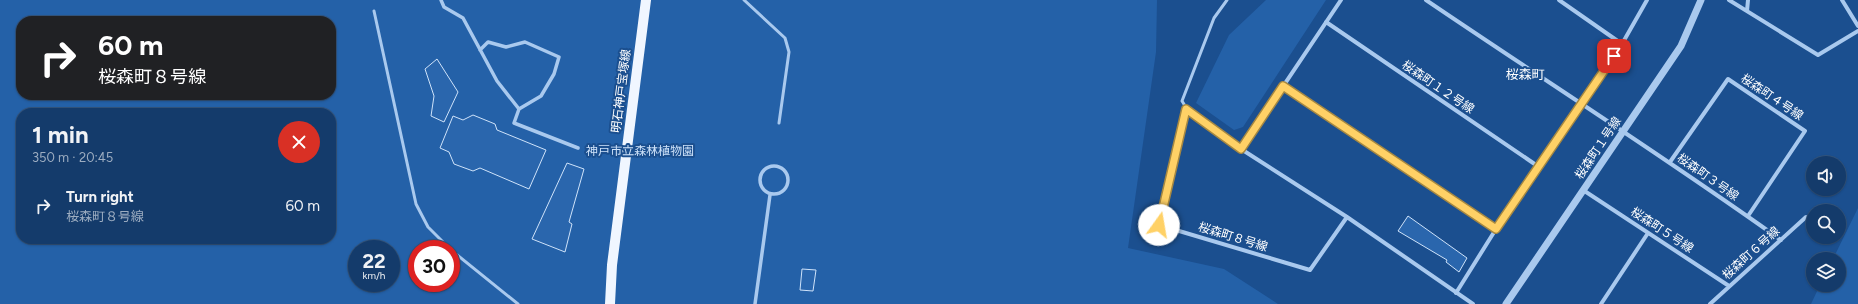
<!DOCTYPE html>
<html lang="en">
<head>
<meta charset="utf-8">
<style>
  body { margin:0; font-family:Figtree,"Noto Sans JP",sans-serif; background:#1d4271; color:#f1f3f6; height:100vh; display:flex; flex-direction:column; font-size:15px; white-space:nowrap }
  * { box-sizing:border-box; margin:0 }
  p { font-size:13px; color:#9dadc1 }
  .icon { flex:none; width:22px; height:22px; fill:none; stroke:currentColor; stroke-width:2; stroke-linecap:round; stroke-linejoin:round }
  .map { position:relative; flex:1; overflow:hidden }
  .details { position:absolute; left:16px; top:108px; width:320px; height:136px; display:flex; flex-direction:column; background:#143b6b; border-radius:16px; box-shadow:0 1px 3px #0004,0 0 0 1px #33557e }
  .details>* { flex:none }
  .hud { position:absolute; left:16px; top:16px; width:320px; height:84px; border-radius:16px; box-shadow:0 1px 3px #0004,0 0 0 1px #33557e; background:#202124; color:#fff; overflow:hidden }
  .controls { position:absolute; left:1806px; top:156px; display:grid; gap:8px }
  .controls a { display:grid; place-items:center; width:40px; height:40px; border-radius:50%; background:#143b6b; box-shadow:0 1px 3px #0004,0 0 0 1px #33557e; font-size:20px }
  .speed { position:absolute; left:348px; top:240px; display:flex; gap:8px; font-size:20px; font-weight:700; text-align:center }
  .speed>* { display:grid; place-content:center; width:52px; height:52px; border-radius:50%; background:#143b6b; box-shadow:0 1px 3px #0004,0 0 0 1px #33557e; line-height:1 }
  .speed small { font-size:10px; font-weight:400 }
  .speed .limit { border:6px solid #d22; background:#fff; color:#111 }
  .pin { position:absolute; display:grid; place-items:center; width:34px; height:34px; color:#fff; margin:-17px; border-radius:8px; box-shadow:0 2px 6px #0006 }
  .me { position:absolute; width:44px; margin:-22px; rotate:13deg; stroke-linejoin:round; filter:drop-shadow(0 0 3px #0008) }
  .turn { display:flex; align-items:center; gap:14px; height:84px; padding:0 16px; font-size:18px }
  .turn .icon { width:52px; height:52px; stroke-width:2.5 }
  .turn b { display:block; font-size:28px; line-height:34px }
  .round { display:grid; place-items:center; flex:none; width:42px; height:42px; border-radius:21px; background:#1d4271 }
  .headline { display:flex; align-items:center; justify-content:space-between; height:68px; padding:0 16px }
  h1 { font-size:24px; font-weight:700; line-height:30px }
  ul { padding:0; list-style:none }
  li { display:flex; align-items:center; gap:12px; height:60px; padding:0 16px }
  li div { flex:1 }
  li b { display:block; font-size:15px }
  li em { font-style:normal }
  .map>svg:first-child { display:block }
  .green { fill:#2461a8; fill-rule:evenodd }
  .building { fill:#2a66ad; stroke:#cfe3fa }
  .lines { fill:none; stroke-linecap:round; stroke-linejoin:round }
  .service { stroke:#a9c9ee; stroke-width:3 }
  .pedestrian { stroke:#a9c9ee; stroke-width:3.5 }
  .minor { stroke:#a9c9ee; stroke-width:4 }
  .tertiary { stroke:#a9c9ee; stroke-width:7 }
  .primary { stroke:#f0f6ff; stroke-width:10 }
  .route-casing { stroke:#a68842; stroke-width:10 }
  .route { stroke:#ffd166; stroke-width:7 }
  .labels { text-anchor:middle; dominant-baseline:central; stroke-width:4; stroke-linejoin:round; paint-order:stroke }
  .street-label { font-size:12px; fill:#fff; stroke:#1b4f8f }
  .park-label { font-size:12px; fill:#cfe3fa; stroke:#1b4f8f }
  .neighbourhood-label { font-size:13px; fill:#fff; stroke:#1b4f8f }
</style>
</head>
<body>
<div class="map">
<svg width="1858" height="304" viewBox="0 0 1858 304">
  <rect width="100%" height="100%" fill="#1b4f8f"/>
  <path class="green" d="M 0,0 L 1157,0 L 1156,52 L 1128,248 L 1224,269 L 1278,304 L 0,304 ZM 21,21 L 331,21 L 331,95 L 21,95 ZM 21,113 L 331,113 L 331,239 L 21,239 ZM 357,249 L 391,249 L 391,283 L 357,283 ZM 417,249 L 451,249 L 451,283 L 417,283 Z
    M 1266,0 L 1326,0 L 1243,127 L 1234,130 L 1196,103 L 1229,35 Z
    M 1858,208 L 1858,304 L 1811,304 L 1820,285 L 1839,285 L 1839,259 L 1833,259 Z"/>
  <path class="building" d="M 437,59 L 458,92 L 444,122 L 431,116 L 434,96 L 425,69 Z
    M 473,115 L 495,124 L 497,130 L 546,150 L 529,189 L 480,168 L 473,171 L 454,164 L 449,152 L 440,148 L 453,116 L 463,120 Z
    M 567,163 L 584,169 L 569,222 L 572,224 L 565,252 L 532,239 Z
    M 1408,216 L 1467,258 L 1459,272 L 1446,262 L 1447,260 L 1398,231 Z
    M 802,269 L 816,270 L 813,291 L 800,290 Z"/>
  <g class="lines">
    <path class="service" d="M 744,0 L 785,38 L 789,52 L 779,123
      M 374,11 L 416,204 L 428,227 L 450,249
      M 1187,109 L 1182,101 L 1214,18 L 1227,0
      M 451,250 L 518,304"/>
    <path class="pedestrian" d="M 441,0 L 444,7 L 463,18 L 497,81 L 519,109 L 514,123 L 578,148
      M 480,50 L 488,42 L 506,47 L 525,42 L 559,57 L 554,74 L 541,96 L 519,109
      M760 180a14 14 0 1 1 28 0a14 14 0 1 1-28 0Z
      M 755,304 L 770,195"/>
    <path class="minor" d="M 1426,0 C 1544,80 1665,157 1781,240
      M 1559,0 L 1622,44
      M 1729,0 L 1818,55 L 1858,31
      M 1842,0 L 1858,26
      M 1747,11 L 1748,0
      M 1326,22 L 1539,167
      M 1283,86 L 1496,229
      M 1241,149 L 1341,0
      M 1670,162 L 1728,79 L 1805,131 L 1748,216
      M 1583,190 L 1729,286
      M 1347,217 L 1310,270 L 1159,225 L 1187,109 L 1241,149 L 1347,217 L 1473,304
      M 1456,293 L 1496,229 L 1622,44 L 1647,0
      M 1601,304 L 1648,233
      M 1710,304 L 1806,217"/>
    <path class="tertiary" d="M 1506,304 L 1681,46 L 1701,0"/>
    <path class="primary" d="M 610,304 L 612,265 L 646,0"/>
  </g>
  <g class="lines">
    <defs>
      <path id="route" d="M 1159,225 L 1186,109 L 1241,149 L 1283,86 L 1496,229 L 1614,56"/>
    </defs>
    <use href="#route" class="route-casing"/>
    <use href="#route" class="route"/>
  </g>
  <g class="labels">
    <g class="street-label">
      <text transform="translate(1438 87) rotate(34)">桜森町１２号線</text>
      <text transform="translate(621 91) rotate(-83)">明石神戸宝塚線</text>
      <text transform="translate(1772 97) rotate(34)">桜森町４号線</text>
      <text transform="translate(1598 148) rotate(-56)">桜森町１号線</text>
      <text transform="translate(1708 177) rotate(35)">桜森町３号線</text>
      <text transform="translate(1662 230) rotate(33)">桜森町５号線</text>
      <text transform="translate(1233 237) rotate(17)">桜森町８号線</text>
      <text transform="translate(1751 253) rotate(-42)">桜森町６号線</text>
    </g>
    <g class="park-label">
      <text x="640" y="151">神戸市立森林植物園</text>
    </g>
    <g class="neighbourhood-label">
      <text x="1525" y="74">桜森町</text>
    </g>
  </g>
</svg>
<div class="controls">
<a><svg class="icon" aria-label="sound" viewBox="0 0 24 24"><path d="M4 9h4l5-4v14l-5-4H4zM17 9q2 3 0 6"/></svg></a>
<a><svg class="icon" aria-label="search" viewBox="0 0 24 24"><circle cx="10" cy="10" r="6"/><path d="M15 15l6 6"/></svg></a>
<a><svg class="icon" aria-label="layers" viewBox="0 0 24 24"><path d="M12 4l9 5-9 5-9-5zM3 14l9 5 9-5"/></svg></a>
</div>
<div class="speed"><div>22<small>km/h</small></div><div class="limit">30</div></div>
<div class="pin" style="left:1614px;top:56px;background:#d93025"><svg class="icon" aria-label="arrive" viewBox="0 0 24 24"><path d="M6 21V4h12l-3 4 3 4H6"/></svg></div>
<svg class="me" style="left:1159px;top:225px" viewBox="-20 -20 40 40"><circle r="19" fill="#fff"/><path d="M0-13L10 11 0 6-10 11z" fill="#ffd166"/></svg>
<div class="hud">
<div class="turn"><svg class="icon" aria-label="right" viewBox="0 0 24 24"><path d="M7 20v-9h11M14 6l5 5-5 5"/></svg><div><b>60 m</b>桜森町８号線</div></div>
</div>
<section class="details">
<div class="headline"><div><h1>1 min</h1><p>350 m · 20:45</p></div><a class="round" style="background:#d93025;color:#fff"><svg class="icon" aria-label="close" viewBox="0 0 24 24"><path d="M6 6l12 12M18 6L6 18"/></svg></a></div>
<ul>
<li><svg class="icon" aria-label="right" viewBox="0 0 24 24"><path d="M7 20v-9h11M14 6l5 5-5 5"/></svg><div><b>Turn right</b><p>桜森町８号線</p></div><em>60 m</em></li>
</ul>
</section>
</div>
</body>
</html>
